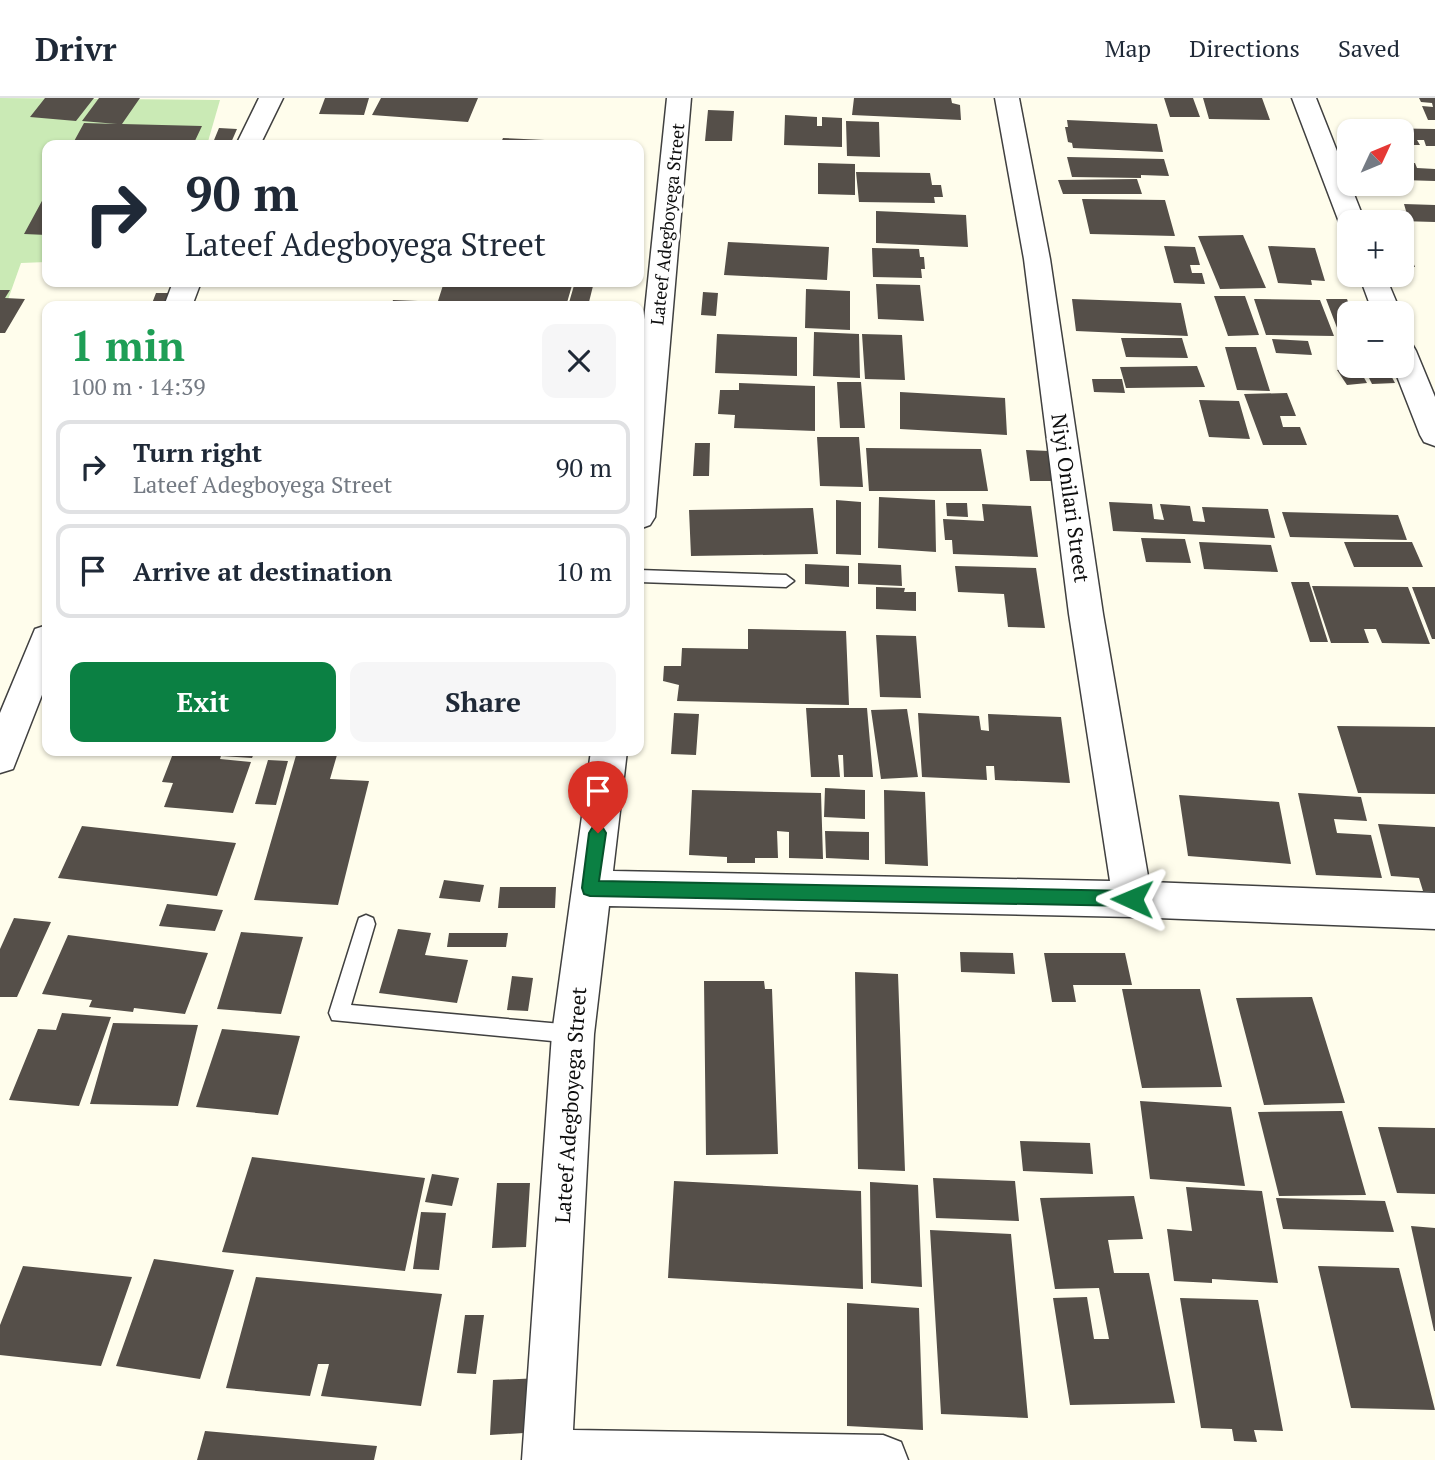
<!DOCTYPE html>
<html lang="en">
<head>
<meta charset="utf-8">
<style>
  body { margin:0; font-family:"PT Serif",serif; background:#f6f6f7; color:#1f2937; height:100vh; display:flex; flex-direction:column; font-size:26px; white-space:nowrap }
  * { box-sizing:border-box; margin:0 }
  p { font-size:23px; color:#747a83 }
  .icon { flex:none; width:38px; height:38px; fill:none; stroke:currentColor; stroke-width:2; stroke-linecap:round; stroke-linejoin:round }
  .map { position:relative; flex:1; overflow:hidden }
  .drawer { position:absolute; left:42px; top:203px; width:602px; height:455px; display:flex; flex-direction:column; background:#fff; border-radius:14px; box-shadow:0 2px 5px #0004 }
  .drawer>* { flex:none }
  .banner { position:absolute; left:42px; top:42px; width:602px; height:147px; border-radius:14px; box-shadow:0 2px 5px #0004; background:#fff; color:#1f2937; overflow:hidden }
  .needle { width:46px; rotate:46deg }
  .fabs { position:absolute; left:1337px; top:21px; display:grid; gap:14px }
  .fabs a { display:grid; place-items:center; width:77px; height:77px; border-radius:14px; background:#fff; box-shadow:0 2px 5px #0004; font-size:35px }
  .pin { position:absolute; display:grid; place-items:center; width:60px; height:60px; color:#fff; margin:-72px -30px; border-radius:50% 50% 50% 0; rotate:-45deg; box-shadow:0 0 7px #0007 }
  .pin .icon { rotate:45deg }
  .me { position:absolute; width:77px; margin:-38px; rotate:271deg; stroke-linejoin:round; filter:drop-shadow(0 0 5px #0008) }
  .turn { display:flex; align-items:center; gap:24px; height:147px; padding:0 28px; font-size:32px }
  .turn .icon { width:91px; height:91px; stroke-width:2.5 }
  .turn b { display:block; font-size:49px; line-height:60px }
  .round { display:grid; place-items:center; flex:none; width:74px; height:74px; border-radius:14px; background:#f6f6f7 }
  .head { display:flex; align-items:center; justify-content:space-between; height:119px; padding:0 28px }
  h1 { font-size:42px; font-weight:700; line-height:52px; color:#1e9e55 }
  .action { display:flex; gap:14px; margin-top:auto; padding:14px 28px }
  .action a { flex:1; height:80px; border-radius:14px; background:#0b8043; color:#fff; font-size:28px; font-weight:700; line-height:80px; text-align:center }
  .action a+a { background:#f6f6f7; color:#1f2937 }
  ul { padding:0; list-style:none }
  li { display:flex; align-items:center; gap:21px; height:94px; margin:0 14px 10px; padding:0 14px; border:4px solid #e0e1e3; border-radius:14px }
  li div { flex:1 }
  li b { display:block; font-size:26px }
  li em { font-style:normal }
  header { display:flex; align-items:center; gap:42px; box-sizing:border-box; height:98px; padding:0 35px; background:#fff; border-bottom:2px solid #e0e1e3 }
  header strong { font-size:33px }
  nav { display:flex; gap:38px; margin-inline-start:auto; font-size:24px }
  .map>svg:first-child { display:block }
  .green { fill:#caeab5 }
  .building { fill:#554f49 }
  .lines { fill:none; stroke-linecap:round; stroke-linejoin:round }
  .service-casing { stroke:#404040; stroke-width:3 }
  .minor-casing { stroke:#404040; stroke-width:3 }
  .service { fill:#fff; fill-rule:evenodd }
  .minor { fill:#fff; fill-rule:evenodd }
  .route { fill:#0b8043; stroke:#07532c; stroke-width:2 }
  .labels { text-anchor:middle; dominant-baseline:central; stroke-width:7; stroke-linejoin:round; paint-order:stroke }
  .far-street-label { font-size:18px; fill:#0d0d0d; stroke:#fff }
  .street-label { font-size:21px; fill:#0d0d0d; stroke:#fff }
</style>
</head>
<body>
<header>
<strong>Drivr</strong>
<nav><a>Map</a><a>Directions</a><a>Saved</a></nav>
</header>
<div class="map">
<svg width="1435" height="1362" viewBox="0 0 1435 1362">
  <rect width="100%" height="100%" fill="#fffdec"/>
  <path class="green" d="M 0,0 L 220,2 L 207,47 L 47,47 L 47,164 L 21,165 L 0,224 Z"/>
  <path class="building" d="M 45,0 L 94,0 L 76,23 L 30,19 Z
    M 99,0 L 140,0 L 122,26 L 202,28 L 193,47 L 72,47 L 84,25 L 117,26 L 82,23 Z
    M 325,0 L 369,0 L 364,17 L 319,16 Z
    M 381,0 L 478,0 L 468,24 L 372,17 Z
    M 854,0 L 951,0 L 952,5 L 960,7 L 961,22 L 852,17 Z
    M 1164,0 L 1193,0 L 1200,19 L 1170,19 Z
    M 1203,0 L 1262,0 L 1270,22 L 1209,21 Z
    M 1419,0 L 1435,0 L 1435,22 L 1428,22 L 1422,8 L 1433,9 L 1432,5 L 1421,4 Z
    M 708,12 L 734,13 L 732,43 L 705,43 Z
    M 785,17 L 817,19 L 817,28 L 822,28 L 822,19 L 842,20 L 842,49 L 784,47 Z
    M 1067,22 L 1157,26 L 1163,54 L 1073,50 L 1072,45 L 1068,44 L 1065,29 L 1068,29 Z
    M 846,23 L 879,24 L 880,59 L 847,58 Z
    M 219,30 L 237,31 L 230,47 L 212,47 Z
    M 1375,30 L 1435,31 L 1435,48 L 1426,48 L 1424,42 L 1417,42 L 1420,47 L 1402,47 L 1402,33 L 1376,33 Z
    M 503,40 L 608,45 L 608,47 L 500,47 Z
    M 1067,59 L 1164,61 L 1169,78 L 1141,77 L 1141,80 L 1072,79 Z
    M 818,65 L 855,66 L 855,97 L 818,96 Z
    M 1402,65 L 1415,65 L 1417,70 L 1435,71 L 1435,83 L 1402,82 Z
    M 856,74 L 930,75 L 932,87 L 941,87 L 943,99 L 934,99 L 935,105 L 859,104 Z
    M 1137,81 L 1142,96 L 1063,96 L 1058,82 Z
    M 43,101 L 47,101 L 47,137 L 24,136 Z
    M 1082,101 L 1165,102 L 1175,138 L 1090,136 Z
    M 1404,106 L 1435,107 L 1435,124 L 1400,123 L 1396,112 L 1406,113 Z
    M 876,113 L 966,117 L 968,149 L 876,145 Z
    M 1243,137 L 1266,190 L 1220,191 L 1198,138 Z
    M 728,144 L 829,149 L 827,182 L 724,177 Z
    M 1164,148 L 1195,149 L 1200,167 L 1190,167 L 1192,175 L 1202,175 L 1205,186 L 1174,185 Z
    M 1268,148 L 1315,150 L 1325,183 L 1311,182 L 1312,187 L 1278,185 Z
    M 1402,149 L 1407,149 L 1415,169 L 1402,169 Z
    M 872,150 L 919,151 L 920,159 L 924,159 L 925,171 L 921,171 L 922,180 L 873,179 Z
    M 444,184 L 573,184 L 566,208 L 438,203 Z
    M 575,184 L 594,184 L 588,208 L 568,208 Z
    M 876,186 L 920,187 L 924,223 L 878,221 Z
    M 806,191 L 850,193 L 850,232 L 805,230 Z
    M 0,192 L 10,192 L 5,200 L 25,201 L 5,235 L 0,235 Z
    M 703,194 L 718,195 L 716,218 L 701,217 Z
    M 156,195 L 173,195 L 168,208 L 151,208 Z
    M 1214,198 L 1245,198 L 1259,237 L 1228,238 Z
    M 1072,201 L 1181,205 L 1188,238 L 1076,233 Z
    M 1254,201 L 1320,202 L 1334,238 L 1266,237 Z
    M 1326,201 L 1347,201 L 1352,215 L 1349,215 L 1349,236 L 1339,235 Z
    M 393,202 L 418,203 L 417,208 L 391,208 Z
    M 421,204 L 456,206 L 456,208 L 419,208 Z
    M 814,234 L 859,236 L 860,280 L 813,278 Z
    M 717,236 L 797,239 L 797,278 L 715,275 Z
    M 862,236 L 902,237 L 905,282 L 865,281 Z
    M 1121,240 L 1182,240 L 1188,260 L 1126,259 Z
    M 1272,241 L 1308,243 L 1312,257 L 1276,255 Z
    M 1225,249 L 1256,249 L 1270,293 L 1237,292 Z
    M 1197,268 L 1205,289 L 1126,290 L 1120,269 Z
    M 1363,268 L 1386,268 L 1395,285 L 1372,286 Z
    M 1358,269 L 1367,285 L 1347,287 L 1337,272 Z
    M 1092,281 L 1122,281 L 1125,295 L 1094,294 Z
    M 837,284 L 861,284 L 865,330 L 840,330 Z
    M 739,285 L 815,288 L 815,333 L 734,330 L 735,317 L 718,316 L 720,292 L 739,292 Z
    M 900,294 L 1005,300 L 1007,337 L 900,331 Z
    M 1287,295 L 1296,318 L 1280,318 L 1283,329 L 1300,329 L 1307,347 L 1263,347 L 1244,296 Z
    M 1199,302 L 1239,303 L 1250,341 L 1209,339 Z
    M 817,339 L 859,339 L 863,389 L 820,388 Z
    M 695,345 L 710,345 L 709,378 L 693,378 Z
    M 866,350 L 981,351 L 988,393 L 869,393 Z
    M 1026,352 L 1049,353 L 1053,383 L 1030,383 Z
    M 879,399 L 935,402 L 936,454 L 878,450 Z
    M 836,402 L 861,404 L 861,457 L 836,456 Z
    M 1109,404 L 1152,406 L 1154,421 L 1164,422 L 1160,406 L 1190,408 L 1193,423 L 1205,424 L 1202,409 L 1268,411 L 1275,440 L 1113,433 Z
    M 946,405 L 967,405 L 968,419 L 947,418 Z
    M 982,406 L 1031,408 L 1038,459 L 953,456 L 952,442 L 945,442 L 943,421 L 984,423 Z
    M 813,410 L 818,456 L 691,458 L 689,412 Z
    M 1282,414 L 1398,417 L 1407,442 L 1290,439 Z
    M 1141,440 L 1185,441 L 1191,465 L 1146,464 Z
    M 1199,444 L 1271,447 L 1278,474 L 1204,471 Z
    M 1344,444 L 1412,444 L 1423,469 L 1354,469 Z
    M 858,465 L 901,467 L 902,488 L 858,486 Z
    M 805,466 L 849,468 L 849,489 L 805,486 Z
    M 955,468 L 1036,470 L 1045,530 L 1008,529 L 1004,496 L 958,494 Z
    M 1291,484 L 1309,484 L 1328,544 L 1310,544 Z
    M 1312,488 L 1408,489 L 1430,546 L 1382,545 L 1376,531 L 1364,531 L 1369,545 L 1331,545 Z
    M 876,489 L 905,490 L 904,494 L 916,494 L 916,513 L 876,511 Z
    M 1412,489 L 1435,489 L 1435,541 L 1432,541 Z
    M 748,531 L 846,533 L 849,607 L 677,603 L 679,587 L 663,583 L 664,568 L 681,568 L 682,550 L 748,551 Z
    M 876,537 L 916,538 L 921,600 L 880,599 Z
    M 806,610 L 867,610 L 873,679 L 844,679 L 843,657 L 838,657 L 840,679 L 811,679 Z
    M 907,611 L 918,679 L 881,681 L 871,612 Z
    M 674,615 L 699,616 L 696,657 L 671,656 Z
    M 918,615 L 979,618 L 981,632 L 989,633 L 988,616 L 1061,619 L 1070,685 L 995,682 L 994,668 L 986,668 L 987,682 L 922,679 Z
    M 1337,628 L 1435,629 L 1435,696 L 1358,695 Z
    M 174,653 L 255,653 L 252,660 L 221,658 L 220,661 L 251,664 L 233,715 L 164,709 L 173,685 L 162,684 Z
    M 297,654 L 337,657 L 330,681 L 369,683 L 338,807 L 254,802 Z
    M 268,662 L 288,663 L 276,707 L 255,706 Z
    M 825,690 L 865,692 L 865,721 L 824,719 Z
    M 692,692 L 821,695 L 823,761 L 789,760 L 789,734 L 777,733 L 778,760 L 755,760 L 755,765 L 727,765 L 727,759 L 689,757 Z
    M 884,692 L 925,694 L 928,768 L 885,766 Z
    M 1298,695 L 1361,699 L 1367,723 L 1334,721 L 1337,735 L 1371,737 L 1382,780 L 1316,777 Z
    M 1179,697 L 1279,704 L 1291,766 L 1188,758 Z
    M 1378,726 L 1435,729 L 1435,794 L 1423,793 L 1419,780 L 1391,778 Z
    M 82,728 L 236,745 L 217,798 L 58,780 Z
    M 825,733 L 869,734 L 869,762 L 826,760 Z
    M 444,782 L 484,787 L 480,804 L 439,800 Z
    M 500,789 L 556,789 L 555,810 L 498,810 Z
    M 167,806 L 223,812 L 215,833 L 159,828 Z
    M 14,820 L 51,824 L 17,899 L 0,899 L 0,851 Z
    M 398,831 L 431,835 L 425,857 L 468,862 L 457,905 L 379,895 Z
    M 241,834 L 303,839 L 281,916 L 217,911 Z
    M 449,835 L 508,835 L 506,849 L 447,849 Z
    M 68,837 L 208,855 L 185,916 L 134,910 L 133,914 L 89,909 L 92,902 L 42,896 Z
    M 960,854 L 1013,855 L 1015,876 L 961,874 Z
    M 1044,855 L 1125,855 L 1132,887 L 1073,887 L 1076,904 L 1052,904 Z
    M 855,874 L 898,876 L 905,1073 L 858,1071 Z
    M 512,878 L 533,880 L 528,913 L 507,912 Z
    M 704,883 L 764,883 L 765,891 L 772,891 L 778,1056 L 706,1057 Z
    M 1122,891 L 1200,891 L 1222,989 L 1142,990 Z
    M 1312,899 L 1345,1005 L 1264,1007 L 1236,900 Z
    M 62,915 L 111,919 L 79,1008 L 9,1002 L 38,931 L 56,932 Z
    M 113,925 L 198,927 L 178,1008 L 90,1006 Z
    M 222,931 L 300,938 L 278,1017 L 196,1009 Z
    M 1140,1003 L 1231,1009 L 1245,1088 L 1150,1081 Z
    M 1342,1013 L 1366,1097 L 1279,1098 L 1258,1014 Z
    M 1378,1029 L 1435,1030 L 1435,1096 L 1397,1095 Z
    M 1020,1043 L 1090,1045 L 1093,1076 L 1023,1073 Z
    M 252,1059 L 425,1080 L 405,1173 L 222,1154 Z
    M 432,1076 L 459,1080 L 452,1108 L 425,1104 Z
    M 933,1080 L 1015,1083 L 1019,1123 L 936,1120 Z
    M 674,1083 L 861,1093 L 863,1191 L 668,1180 Z
    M 870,1084 L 918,1087 L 922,1189 L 871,1185 Z
    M 497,1085 L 530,1085 L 526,1149 L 492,1150 Z
    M 1186,1089 L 1262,1093 L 1278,1185 L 1212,1181 L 1212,1185 L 1174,1183 L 1167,1131 L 1192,1133 Z
    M 1134,1098 L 1143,1141 L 1108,1142 L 1114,1175 L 1149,1175 L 1175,1305 L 1070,1307 L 1053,1200 L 1087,1199 L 1094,1241 L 1109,1241 L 1099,1190 L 1055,1191 L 1040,1100 Z
    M 1276,1100 L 1385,1103 L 1394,1134 L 1283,1131 Z
    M 421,1114 L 446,1115 L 439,1172 L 413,1171 Z
    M 1411,1128 L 1435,1130 L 1435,1233 L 1434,1233 Z
    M 930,1132 L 1011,1136 L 1028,1320 L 941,1316 Z
    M 154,1161 L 234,1172 L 200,1281 L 116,1268 Z
    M 23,1168 L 132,1179 L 101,1268 L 0,1257 L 0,1227 Z
    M 1318,1168 L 1399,1170 L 1435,1312 L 1351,1310 Z
    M 256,1179 L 442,1196 L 421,1308 L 321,1298 L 329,1266 L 318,1266 L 310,1298 L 226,1290 Z
    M 1180,1200 L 1258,1202 L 1283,1333 L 1254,1332 L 1257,1344 L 1234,1343 L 1232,1331 L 1201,1330 Z
    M 847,1205 L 919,1210 L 923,1332 L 847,1328 Z
    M 465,1217 L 484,1217 L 476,1276 L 457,1275 Z
    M 541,1280 L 540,1334 L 490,1337 L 493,1282 Z
    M 205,1333 L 377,1348 L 374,1362 L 197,1362 Z"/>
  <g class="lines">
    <defs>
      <path id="service" d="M 639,472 L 786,477 L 794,483 L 786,489 L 639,484 Z
        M 366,817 L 373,820 L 375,826 L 351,907 L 573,927 L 580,929 L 583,936 L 580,943 L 573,945 L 332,922 L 329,915 L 357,826 L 359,820 Z"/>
      <path id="minor" d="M 259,0 L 283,0 L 260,47 L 236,47 Z
        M 667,0 L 691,0 L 655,419 L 650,427 L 639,431 L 639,270 Z
        M 995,0 L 1019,0 L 1050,161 L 1103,516 L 1149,784 L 1435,795 L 1435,831 L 1132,819 L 609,808 L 594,936 L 573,1332 L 883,1337 L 901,1344 L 908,1362 L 522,1362 L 552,936 L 591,653 L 627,653 L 613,773 L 1110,783 L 1069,516 L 1024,161 Z
        M 1292,0 L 1316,0 L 1365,124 L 1349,124 L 1349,131 L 1343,130 L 1339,124 Z
        M 1359,177 L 1385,177 L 1401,215 L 1373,215 Z
        M 173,184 L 201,184 L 192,208 L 164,208 Z
        M 1402,243 L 1412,246 L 1416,253 L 1435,299 L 1435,348 L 1424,344 L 1420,337 L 1393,268 L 1402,268 Z
        M 47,527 L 47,584 L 13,671 L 0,675 L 0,615 L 35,531 Z"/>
    </defs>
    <use href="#service" class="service-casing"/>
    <use href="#minor" class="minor-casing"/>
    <use href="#service" class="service"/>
    <use href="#minor" class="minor"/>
  </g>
  <path class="route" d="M 598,728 L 603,730 L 606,735 L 599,783 L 1132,793 L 1138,795 L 1140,801 L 1138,806 L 1132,808 L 590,798 L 584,796 L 582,790 L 589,735 L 592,730 Z"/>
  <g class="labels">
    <g class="far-street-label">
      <text transform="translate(667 126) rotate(-84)">Lateef Adegboyega Street</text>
    </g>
    <g class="street-label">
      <text transform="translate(1071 400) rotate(82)">Niyi Onilari Street</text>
      <text transform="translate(570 1007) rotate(-86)">Lateef Adegboyega Street</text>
    </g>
  </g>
</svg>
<div class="fabs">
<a><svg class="needle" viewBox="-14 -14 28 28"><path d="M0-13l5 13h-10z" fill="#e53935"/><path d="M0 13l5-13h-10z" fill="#747a83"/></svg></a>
<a>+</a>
<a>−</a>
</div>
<div class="pin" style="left:598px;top:735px;background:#d93025"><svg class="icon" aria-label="arrive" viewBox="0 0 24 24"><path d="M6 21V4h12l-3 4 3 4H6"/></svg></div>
<svg class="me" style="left:1132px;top:801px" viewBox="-20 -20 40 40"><path d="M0-17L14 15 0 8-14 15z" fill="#0b8043" stroke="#fff" stroke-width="4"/></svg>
<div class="banner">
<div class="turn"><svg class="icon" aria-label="right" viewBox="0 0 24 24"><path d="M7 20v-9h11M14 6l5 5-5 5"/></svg><div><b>90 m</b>Lateef Adegboyega Street</div></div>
</div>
<section class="drawer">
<div class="head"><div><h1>1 min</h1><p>100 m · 14:39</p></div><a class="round"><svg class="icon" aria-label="close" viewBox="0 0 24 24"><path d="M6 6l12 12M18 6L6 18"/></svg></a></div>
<ul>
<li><svg class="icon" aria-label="right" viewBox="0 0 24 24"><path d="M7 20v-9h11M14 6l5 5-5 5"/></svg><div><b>Turn right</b><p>Lateef Adegboyega Street</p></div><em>90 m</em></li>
<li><svg class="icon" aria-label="arrive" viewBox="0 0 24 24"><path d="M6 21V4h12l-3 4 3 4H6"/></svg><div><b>Arrive at destination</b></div><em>10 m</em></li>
</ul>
<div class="action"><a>Exit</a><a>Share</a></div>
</section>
</div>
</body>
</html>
